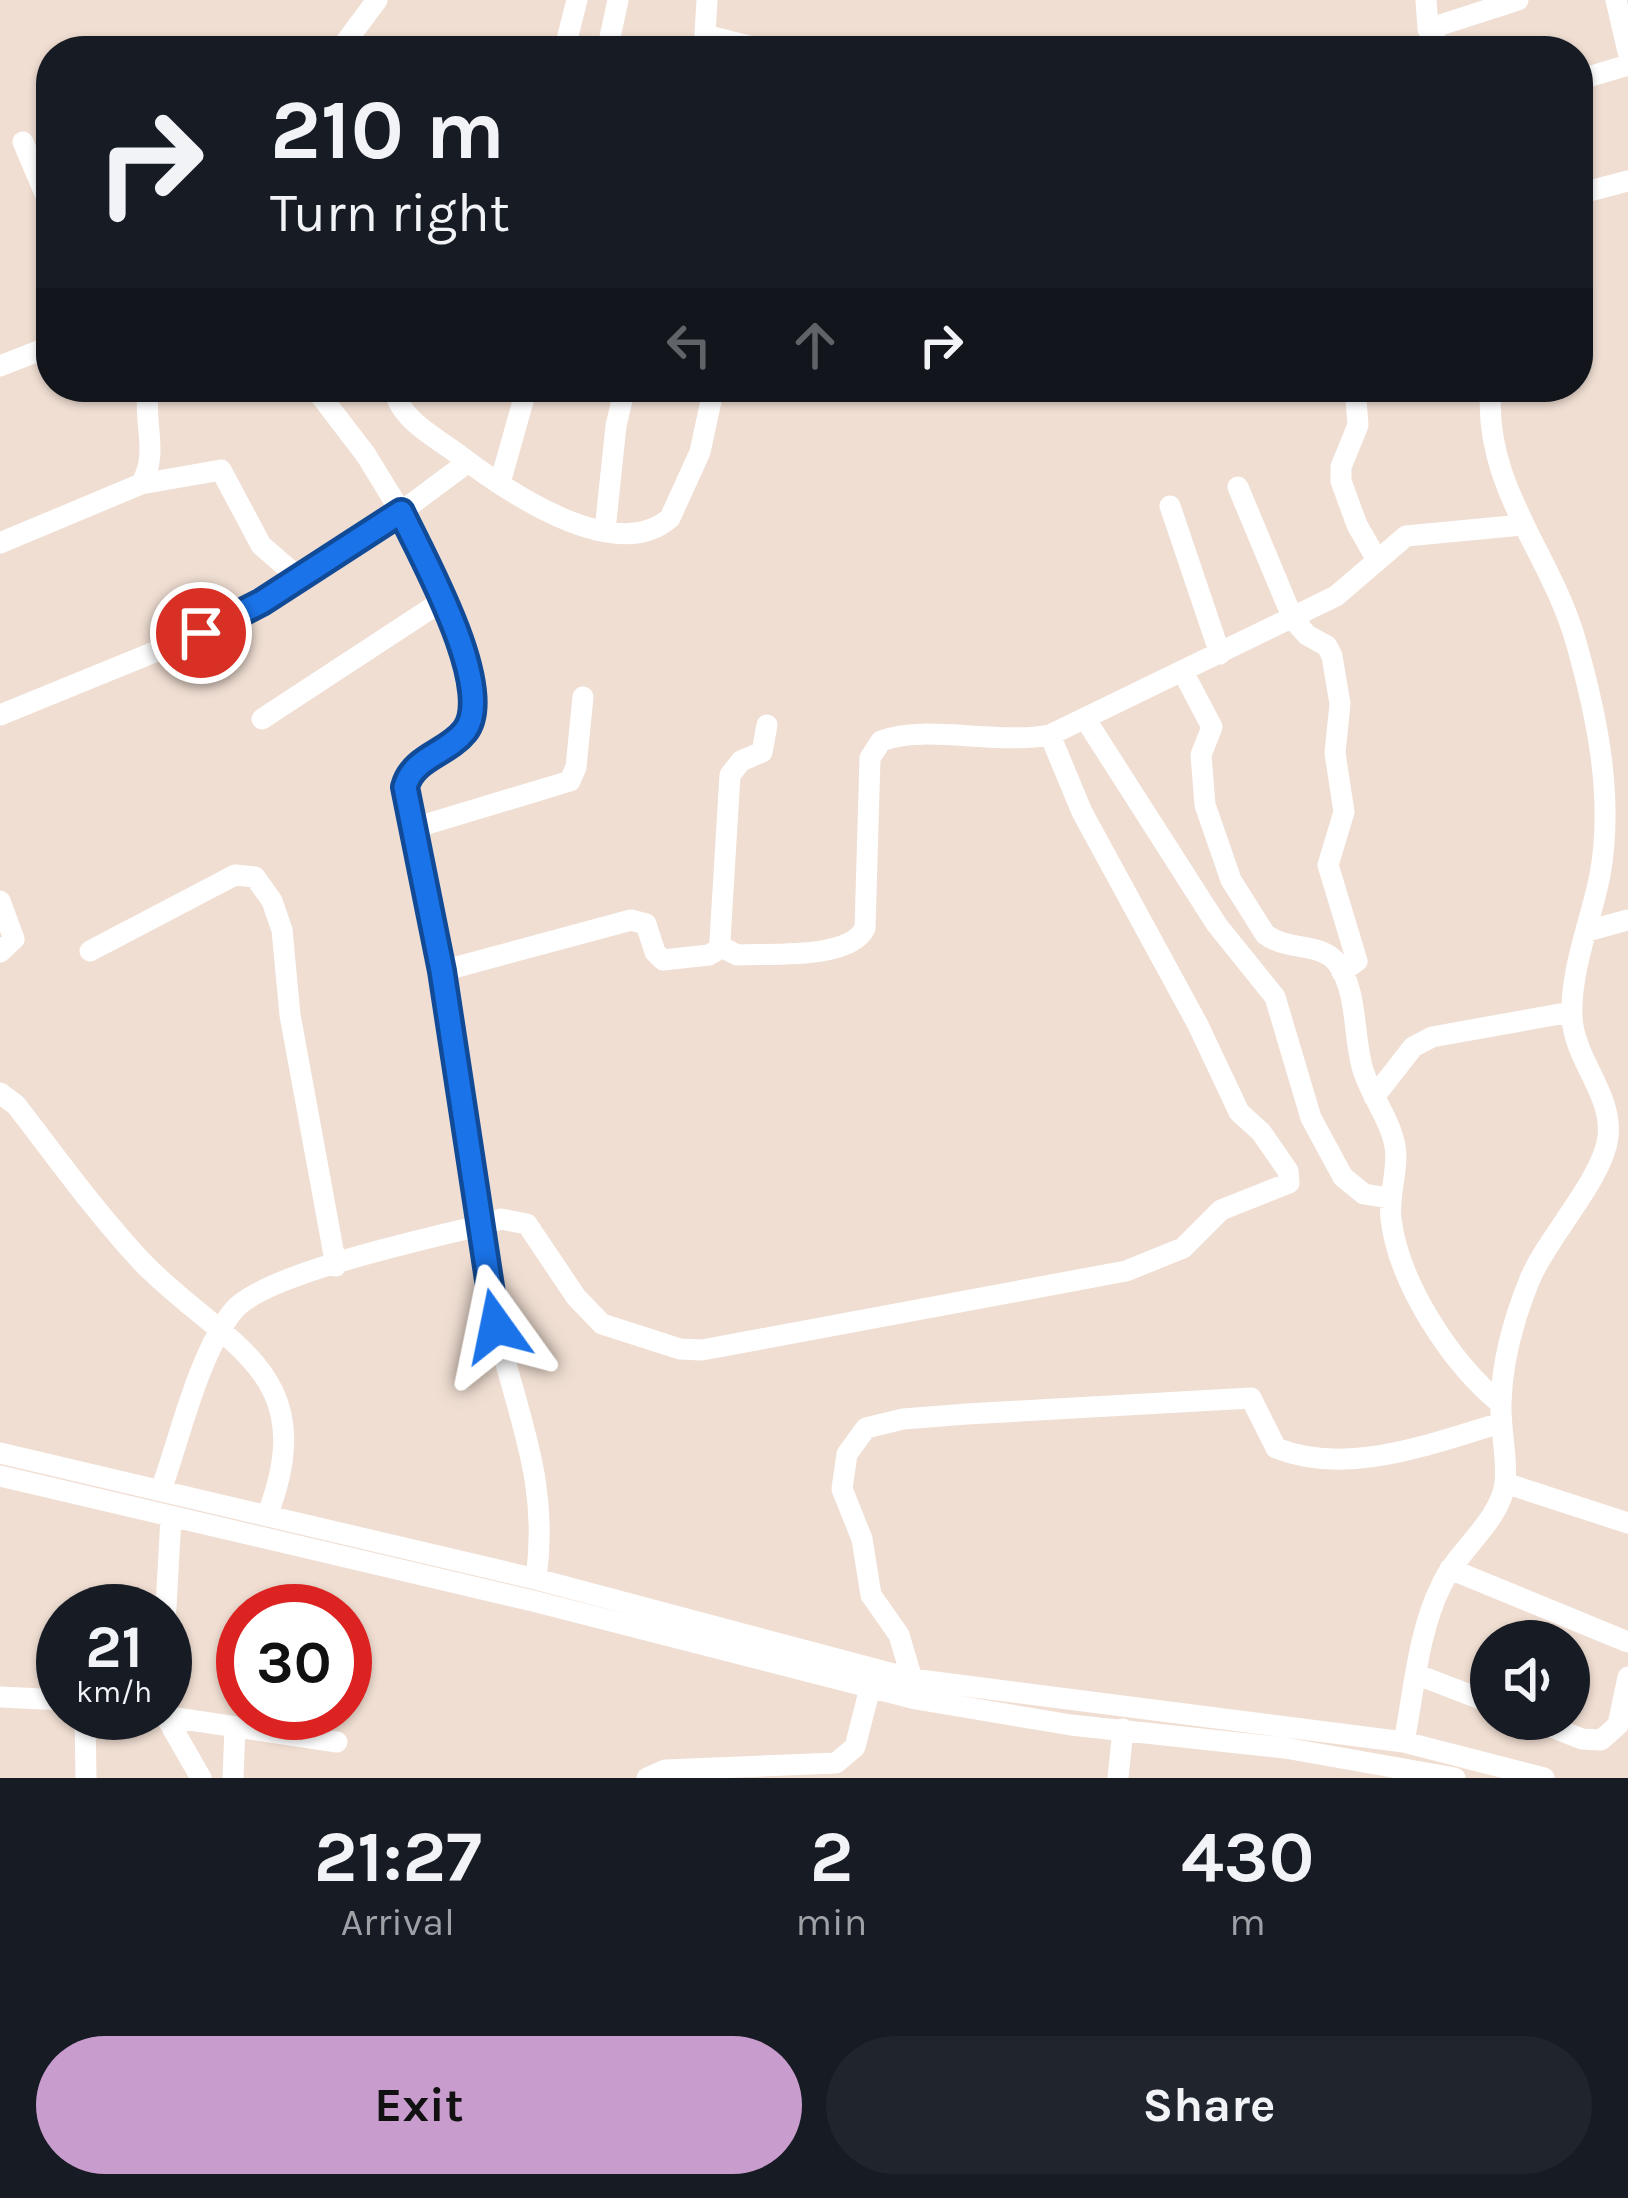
<!DOCTYPE html>
<html lang="en">
<head>
<meta charset="utf-8">
<style>
  body { margin:0; font-family:Karla,sans-serif; background:#20242c; color:#f1f3f6; height:100vh; display:flex; flex-direction:column; font-size:45px; white-space:nowrap }
  * { box-sizing:border-box; margin:0 }
  p { font-size:39px; color:#9ea1a6 }
  .icon { flex:none; width:66px; height:66px; fill:none; stroke:currentColor; stroke-width:2; stroke-linecap:round; stroke-linejoin:round }
  .map { position:relative; height:1778px; overflow:hidden }
  .sheet { display:flex; flex-direction:column; background:#171b24; flex:1 }
  .sheet>* { flex:none }
  .hud { position:absolute; left:36px; top:36px; width:1557px; height:366px; border-radius:48px; box-shadow:0 3px 9px #0004; background:#171b24; color:#f1f3f6; overflow:hidden }
  .tools { position:absolute; left:1470px; top:1620px; display:grid; gap:24px }
  .tools a { display:grid; place-items:center; width:120px; height:120px; border-radius:50%; background:#171b24; box-shadow:0 3px 9px #0004; font-size:60px }
  .speed { position:absolute; left:36px; top:1584px; display:flex; gap:24px; font-size:60px; font-weight:700; text-align:center }
  .speed>* { display:grid; place-content:center; width:156px; height:156px; border-radius:50%; background:#171b24; box-shadow:0 3px 9px #0004; line-height:1 }
  .speed small { font-size:30px; font-weight:400 }
  .speed .limit { border:18px solid #d22; background:#fff; color:#111 }
  .pin { position:absolute; display:grid; place-items:center; width:102px; height:102px; color:#fff; margin:-51px; border:6px solid #fff; border-radius:50%; box-shadow:0 3px 12px #0007 }
  .me { position:absolute; width:132px; margin:-66px; rotate:348deg; stroke-linejoin:round; filter:drop-shadow(0 0 9px #0008) }
  .turn { display:flex; align-items:center; gap:42px; height:252px; padding:0 36px; font-size:54px }
  .turn .icon { width:156px; height:156px; stroke-width:2.5 }
  .turn b { display:block; font-size:84px; line-height:102px }
  .lanes { display:flex; align-items:center; height:114px; padding:0 36px; background:#0003; justify-content:center; gap:60px; direction:ltr }
  .lanes .off { opacity:.35 }
  .eta { display:flex; justify-content:space-evenly; align-items:center; height:204px; text-align:center }
  .eta b { font-size:72px; font-weight:700; line-height:84px }
  .button { display:flex; gap:24px; margin-top:auto; padding:24px 36px }
  .button a { flex:1; height:138px; border-radius:72px; background:#c89dcd; color:#111; font-size:48px; font-weight:700; line-height:138px; text-align:center }
  .button a+a { background:#20242c; color:#f1f3f6 }
  .map>svg:first-child { display:block }
  .lines { fill:none; stroke-linecap:round; stroke-linejoin:round }
  .minor { stroke:#fff; stroke-width:21 }
  .route-casing { stroke:#114b97; stroke-width:30 }
  .route { stroke:#1a73e8; stroke-width:21 }
</style>
</head>
<body>
<div class="map">
<svg width="1628" height="1778" viewBox="0 0 1628 1778">
  <rect width="100%" height="100%" fill="#f0ded2"/>
  <g class="lines">
    <path class="minor" d="M 1426,0 L 1428,29 L 1444,51
      M 1616,0 L 1628,52
      M 1428,29 L 1518,0
      M 705,35 L 769,51
      M 339,51 L 377,0
      M 564,51 L 577,0
      M 607,51 L 618,0
      M 704,51 L 707,0
      M 1578,80 L 1628,65
      M 23,142 L 51,208
      M 1578,194 L 1628,181
      M 0,366 L 51,346
      M 394,387 C 398,418 432,435 455,452 C 502,488 614,567 670,518 L 700,452 L 714,387
      M 1355,387 L 1358,425 L 1341,467 L 1341,481 L 1357,525 L 1377,560
      M 500,483 L 527,387
      M 141,484 L 221,470 L 261,545 L 300,579
      M 1238,487 L 1293,619 L 1307,635 L 1327,646 L 1332,656 L 1340,704 L 1335,753 L 1344,812 L 1328,865 L 1357,961 L 1342,972
      M 1170,506 L 1220,654
      M 605,530 L 616,426 L 625,387
      M 0,543 L 141,484 C 160,453 142,421 149,387
      M 1183,672 L 1212,727 L 1201,755 L 1205,805 L 1231,880 L 1265,934 C 1287,952 1321,941 1338,964 C 1358,993 1353,1037 1363,1070 C 1371,1096 1390,1119 1395,1146 C 1399,1170 1388,1194 1391,1219 C 1399,1284 1451,1363 1501,1404
      M 0,715 L 201,633 L 262,602 L 401,512 L 366,455 L 314,387
      M 262,719 L 442,601
      M 1086,720 L 1217,925 L 1275,997 L 1311,1118 L 1343,1177 L 1364,1194 L 1389,1198
      M 767,725 L 762,752 L 741,761 L 730,775 L 720,940 L 722,947 L 737,955 C 770,953 850,960 865,928 L 870,758 L 881,741 C 924,724 996,745 1050,735 L 1336,596 L 1406,536 L 1522,525
      M 414,828 L 570,781 L 576,767 L 583,697
      M 0,901 L 14,939 L 0,952
      M 1587,931 L 1628,920
      M 90,951 L 235,875 L 255,877 L 272,901 L 282,930 L 290,1015 L 336,1266
      M 442,971 L 631,920 L 646,924 L 655,952 L 663,960 L 709,955 L 722,947
      M 0,1093 L 16,1105 C 57,1158 97,1214 143,1263 C 227,1348 323,1371 267,1516
      M 1374,1097 L 1413,1047 L 1432,1037 L 1571,1012
      M 0,1453 L 536,1579 L 912,1679 L 1404,1742 L 1544,1778
      M 0,1476 L 533,1601 L 916,1699 L 1071,1725 L 1285,1748 L 1455,1778
      M 1505,1483 L 1628,1523
      M 161,1490 C 180,1437 199,1352 234,1310 C 264,1274 426,1239 478,1226 L 442,971 L 405,787 C 412,757 447,754 465,731 C 497,690 421,556 401,512 L 468,462
      M 1450,1569 L 1628,1642
      M 536,1579 C 548,1492 525,1435 503,1353 C 492,1311 484,1269 478,1226 L 501,1219 L 527,1224 L 576,1297 L 602,1324 L 680,1349 L 702,1350 L 1126,1271 L 1183,1248 L 1221,1210 L 1289,1183 L 1288,1171 L 1261,1132 L 1239,1112 L 1198,1025 L 1082,812 L 1050,735
      M 165,1624 L 171,1517
      M 1418,1675 L 1491,1703
      M 912,1679 L 899,1635 L 871,1595 L 862,1539 L 842,1489 L 847,1454 L 866,1428 L 903,1419 L 967,1414 L 1251,1398 L 1276,1448 C 1349,1477 1431,1443 1501,1423
      M 0,1697 L 63,1700
      M 85,1713 L 86,1778
      M 143,1713 L 337,1742
      M 166,1717 L 201,1778
      M 1531,1719 L 1582,1739 L 1601,1740 L 1618,1725 L 1628,1677
      M 1404,1742 C 1414,1691 1418,1631 1442,1584 C 1458,1550 1499,1522 1505,1484 C 1508,1459 1500,1429 1501,1403 C 1502,1361 1514,1318 1530,1279 C 1548,1236 1603,1179 1608,1137 C 1613,1094 1574,1060 1572,1017 C 1570,970 1591,921 1600,875 C 1614,797 1597,716 1576,642 C 1551,553 1482,485 1491,387
      M 233,1778 L 235,1727
      M 647,1778 L 665,1770 L 836,1763 L 855,1747 L 870,1688
      M 1118,1778 L 1123,1729"/>
  </g>
  <g class="lines">
    <defs>
      <path id="route" d="M 201,633 L 262,602 L 401,512 C 422,556 497,690 465,731 C 447,754 413,757 405,787 L 442,971 L 496,1326"/>
    </defs>
    <use href="#route" class="route-casing"/>
    <use href="#route" class="route"/>
  </g>
</svg>
<div class="tools">
<a><svg class="icon" aria-label="sound" viewBox="0 0 24 24"><path d="M4 9h4l5-4v14l-5-4H4zM17 9q2 3 0 6"/></svg></a>
</div>
<div class="speed"><div>21<small>km/h</small></div><div class="limit">30</div></div>
<div class="pin" style="left:201px;top:633px;background:#d93025"><svg class="icon" aria-label="arrive" viewBox="0 0 24 24"><path d="M6 21V4h12l-3 4 3 4H6"/></svg></div>
<svg class="me" style="left:496px;top:1326px" viewBox="-20 -20 40 40"><path d="M0-17L14 15 0 8-14 15z" fill="#1a73e8" stroke="#fff" stroke-width="4"/></svg>
<div class="hud">
<div class="turn"><svg class="icon" aria-label="right" viewBox="0 0 24 24"><path d="M7 20v-9h11M14 6l5 5-5 5"/></svg><div><b>210 m</b>Turn right</div></div>
<div class="lanes"><svg class="icon off" aria-label="left" viewBox="0 0 24 24"><path d="M17 20v-9H6M10 6l-5 5 5 5"/></svg><svg class="icon off" aria-label="ahead" viewBox="0 0 24 24"><path d="M12 20V5M6 11l6-6 6 6"/></svg><svg class="icon" aria-label="right" viewBox="0 0 24 24"><path d="M7 20v-9h11M14 6l5 5-5 5"/></svg></div>
</div>
</div>
<section class="sheet">
<div class="eta">
<div><b>21:27</b><p>Arrival</p></div>
<div><b>2</b><p>min</p></div>
<div><b>430</b><p>m</p></div>
</div>
<div class="button"><a>Exit</a><a>Share</a></div>
</section>
</body>
</html>
